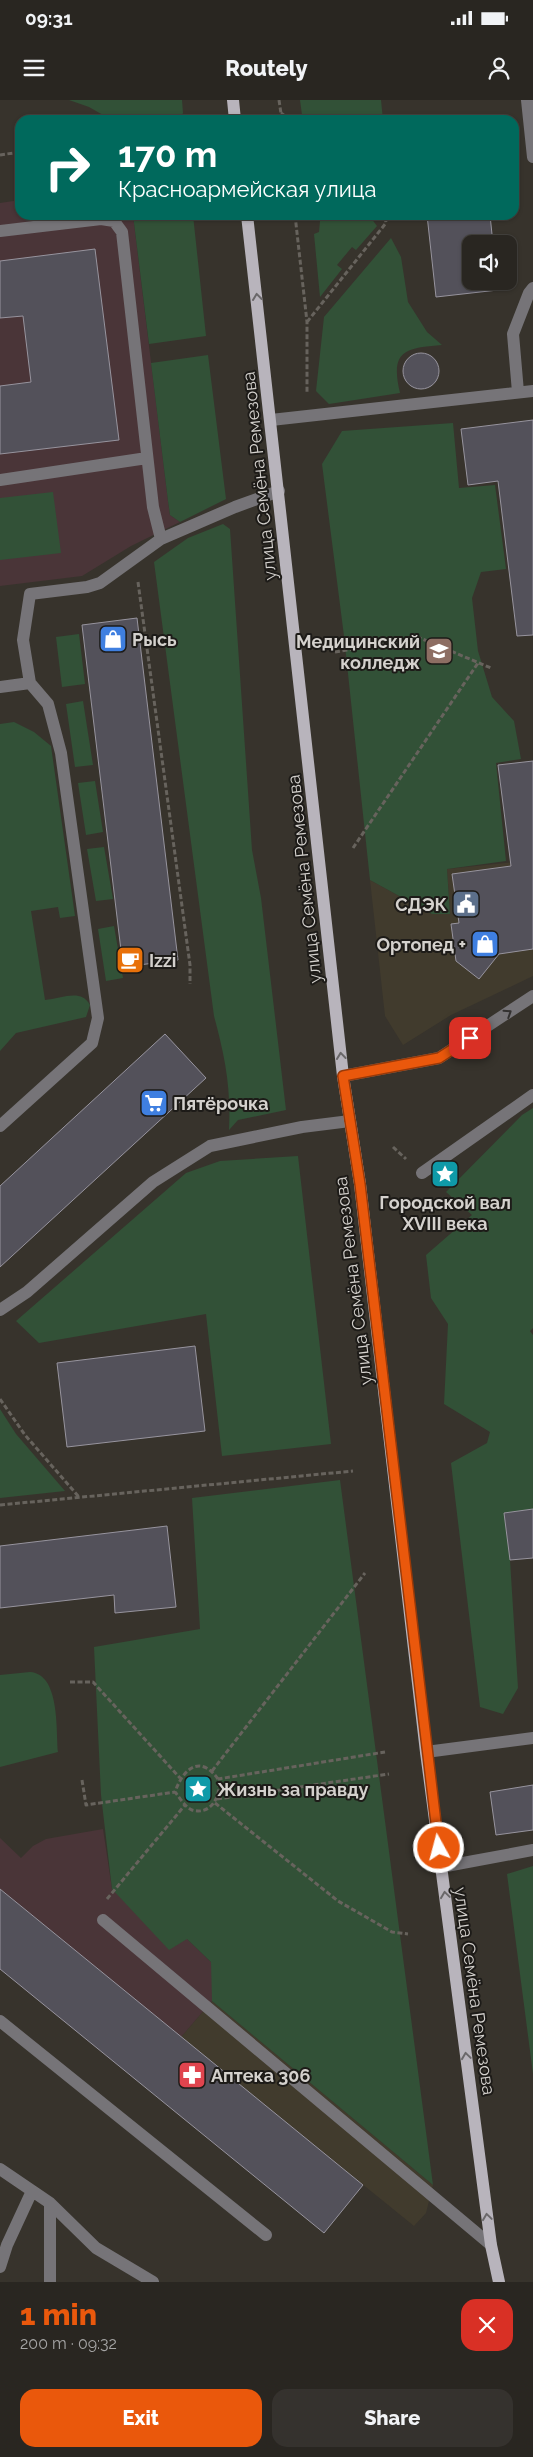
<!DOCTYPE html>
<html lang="en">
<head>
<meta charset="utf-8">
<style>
  body { margin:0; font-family:Raleway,sans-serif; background:#35322e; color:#f1f3f6; height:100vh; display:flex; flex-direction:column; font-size:19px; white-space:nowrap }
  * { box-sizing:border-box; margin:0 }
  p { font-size:16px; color:#a5a5a5 }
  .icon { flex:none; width:28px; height:28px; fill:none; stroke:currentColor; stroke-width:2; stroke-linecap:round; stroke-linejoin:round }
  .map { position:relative; height:2182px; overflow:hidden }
  .sheet { display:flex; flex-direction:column; background:#292621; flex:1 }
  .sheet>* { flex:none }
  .guide { position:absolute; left:15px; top:15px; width:504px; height:105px; border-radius:15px; box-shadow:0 1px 4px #0004,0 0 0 1px #45433f; background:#00695c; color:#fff; overflow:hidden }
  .controls { position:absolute; left:462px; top:135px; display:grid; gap:10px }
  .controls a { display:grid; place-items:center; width:55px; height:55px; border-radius:10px; background:#292621; box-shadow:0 1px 4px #0004,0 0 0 1px #45433f; font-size:25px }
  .pin { position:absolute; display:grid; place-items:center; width:42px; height:42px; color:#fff; margin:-21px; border-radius:10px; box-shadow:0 2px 8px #0006 }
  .me { position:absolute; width:55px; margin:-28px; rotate:353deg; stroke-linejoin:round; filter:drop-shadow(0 0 4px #0008) }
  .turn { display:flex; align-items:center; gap:18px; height:105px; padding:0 20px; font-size:22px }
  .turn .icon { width:65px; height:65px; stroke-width:2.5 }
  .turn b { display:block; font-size:35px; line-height:42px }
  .round { display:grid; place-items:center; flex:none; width:52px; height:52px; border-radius:15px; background:#35322e }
  .head { display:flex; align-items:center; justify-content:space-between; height:85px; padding:0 20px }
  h1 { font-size:30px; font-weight:800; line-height:38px; color:#ea580c }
  .button { display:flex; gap:10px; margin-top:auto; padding:10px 20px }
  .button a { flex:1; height:58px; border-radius:15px; background:#ea580c; color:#fff; font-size:20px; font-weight:800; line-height:58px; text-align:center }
  .button a+a { background:#35322e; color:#f1f3f6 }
  .status { display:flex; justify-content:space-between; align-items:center; height:35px; padding:0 25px; background:#292621; direction:ltr }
  .status svg { height:14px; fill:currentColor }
  header { display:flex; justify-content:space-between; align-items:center; height:65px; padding:0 20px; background:#292621; font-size:22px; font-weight:800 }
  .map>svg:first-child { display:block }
  .built { fill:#413b2d }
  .education { fill:#4a3538 }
  .green { fill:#325137 }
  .building { fill:#53515a; stroke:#97949e }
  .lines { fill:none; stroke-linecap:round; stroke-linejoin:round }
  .path { stroke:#67635d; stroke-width:3; stroke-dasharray:5 2.5; stroke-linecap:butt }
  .minor { stroke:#767478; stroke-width:12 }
  .major { stroke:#b8b4bc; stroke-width:12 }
  .oneway { stroke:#6a686a }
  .oneway2 { stroke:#333130 }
  .route-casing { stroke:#983908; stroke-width:12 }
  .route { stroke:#ea580c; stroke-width:9 }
  .labels { text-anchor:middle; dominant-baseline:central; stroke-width:4; stroke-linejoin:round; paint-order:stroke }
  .street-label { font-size:18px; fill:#d4d1cd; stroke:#1d1b18 }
  .poi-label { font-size:18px; font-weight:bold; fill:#d4d1cd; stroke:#1d1b18; text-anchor:start }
</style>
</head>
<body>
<div class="status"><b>09:31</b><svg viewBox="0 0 49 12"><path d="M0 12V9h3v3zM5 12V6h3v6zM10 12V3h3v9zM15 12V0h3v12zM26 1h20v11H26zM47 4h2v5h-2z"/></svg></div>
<header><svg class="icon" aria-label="menu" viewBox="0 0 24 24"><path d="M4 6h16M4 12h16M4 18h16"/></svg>Routely<svg class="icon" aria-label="person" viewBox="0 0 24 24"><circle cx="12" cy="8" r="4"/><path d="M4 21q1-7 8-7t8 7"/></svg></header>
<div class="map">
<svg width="533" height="2182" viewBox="0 0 533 2182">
  <rect width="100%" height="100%" fill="#37332c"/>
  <path class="built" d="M 533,760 L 533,876 L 451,915 L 403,945 L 385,916 L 370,780 L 432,814 L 450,813 L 447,769 Z
    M 212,1901 L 433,2085 L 426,2113 L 414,2126 L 181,1937 Z"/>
  <path class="education" d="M 20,100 L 20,115 L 133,115 L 168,401 L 170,415 L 180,422 L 131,446 L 82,476 L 0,486 L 0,103 Z
    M 103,1729 L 112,1789 L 187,1839 L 212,1863 L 212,1901 L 181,1937 L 0,1789 L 0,1738 L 21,1758 L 33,1746 L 46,1739 Z"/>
  <path class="green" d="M 69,0 L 182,0 L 183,13 L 180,20 L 110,19 L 89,7 Z
    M 300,0 L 381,0 L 383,20 L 310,20 L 302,15 Z
    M 133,115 L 193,115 L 206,236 L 149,244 Z
    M 371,118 L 377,126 L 356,150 L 352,147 L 337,165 L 342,169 L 320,197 L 314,134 L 319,132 L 320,121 Z
    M 391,138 L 401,157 L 408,202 L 427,232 L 442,245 C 404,248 390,251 400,293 L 329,304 L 316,291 L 324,217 Z
    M 208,255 L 226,399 L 180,422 L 170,415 L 168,401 L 151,263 Z
    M 453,323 L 459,388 L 495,385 L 506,469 L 481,472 L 472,498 L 478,551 L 492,597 L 514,621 L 521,659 L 496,663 L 506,761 L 447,769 L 450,814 L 432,814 L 370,780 L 344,536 L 322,364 L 342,331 Z
    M 53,392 L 61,453 L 0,460 L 0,398 Z
    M 223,424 L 230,429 L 252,750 L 261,798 L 286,1010 L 238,1020 L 229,1030 C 231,987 225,957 214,916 L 154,462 L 188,438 Z
    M 79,534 L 85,584 L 62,587 L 56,537 Z
    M 83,601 L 93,665 L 75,667 L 66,604 Z
    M 14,622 L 34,632 L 51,646 L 75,816 L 60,818 L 58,807 L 31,811 L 45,900 C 61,899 81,888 90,905 L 86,917 L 16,933 L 0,951 L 0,624 Z
    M 95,681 L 103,732 L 86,735 L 78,683 Z
    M 104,747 L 113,799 L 96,801 L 87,749 Z
    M 114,826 L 123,878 L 106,881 L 98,829 Z
    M 533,1008 L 533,1228 L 530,1231 L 533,1235 L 533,1409 L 504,1413 L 510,1460 L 518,1588 L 503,1614 L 480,1607 L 451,1363 L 487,1343 L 490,1332 L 444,1304 L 448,1224 L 431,1198 L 426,1155 L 472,1115 L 446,1092 L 522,1015 Z
    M 298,1056 L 331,1344 L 222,1356 L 206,1214 L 39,1243 L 16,1221 L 186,1073 L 220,1061 Z
    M 0,1309 L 16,1334 L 65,1391 L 0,1398 Z
    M 340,1380 L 433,2085 L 212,1901 L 211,1862 L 187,1839 L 169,1850 L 112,1789 L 101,1695 L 94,1547 L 200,1529 L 192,1398 Z
    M 30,1572 C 60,1574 56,1629 58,1652 L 0,1667 L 0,1575 Z
    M 533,1766 L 533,1974 L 507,1774 Z"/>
  <path class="building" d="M 427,115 L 490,115 L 493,144 L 471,144 L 471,181 L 497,181 L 498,190 L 436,197 Z
    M 95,149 L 119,340 L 0,354 L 0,286 L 31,282 L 23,216 L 0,218 L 0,161 Z
    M403 271a18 18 0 1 1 36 0a18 18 0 1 1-36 0Z
    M 533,320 L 533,535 L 517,536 L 498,381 L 468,385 L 461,329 Z
    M 137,518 L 178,860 L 123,867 L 82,525 Z
    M 533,661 L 533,849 L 499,854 L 479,879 L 456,861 L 451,824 L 459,823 L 452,774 L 511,766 L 498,665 Z
    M 165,934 L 206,978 L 0,1167 L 0,1086 Z
    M 195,1246 L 205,1331 L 67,1347 L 57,1263 Z
    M 533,1409 L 533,1458 L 510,1460 L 504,1413 Z
    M 167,1426 L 176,1507 L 115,1513 L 114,1495 L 0,1508 L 0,1446 Z
    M 533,1685 L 533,1730 L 496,1735 L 490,1692 Z
    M 0,1789 L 363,2085 L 324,2133 L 0,1869 Z"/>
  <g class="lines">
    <path class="path" d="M 279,0 L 282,20
      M 281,13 L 291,20
      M 0,55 L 20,52
      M 295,115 L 307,222 L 307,294
      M 307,222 L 386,123 L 385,115
      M 138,482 L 190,865 L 190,884
      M 335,552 L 420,538 L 491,568
      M 353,748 L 478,563
      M 393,1047 L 406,1059
      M 0,1299 L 25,1335 L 79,1397
      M 0,1405 L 353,1371
      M 70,1582 L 93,1582 L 180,1678
      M 212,1671 L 365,1473
      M 218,1679 C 200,1654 183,1669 175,1692 C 180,1698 185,1707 192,1710 C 212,1716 222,1694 218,1679 L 385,1652
      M 82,1680 L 86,1705 L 175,1692
      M 217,1699 L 389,1674
      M 215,1703 L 338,1801 L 392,1832 L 408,1834
      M 107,1799 L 185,1705"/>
    <path class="minor" d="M 527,0 L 533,57
      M 0,131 L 101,119 L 114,121 L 122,132 L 153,407 L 161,439
      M 518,292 L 513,234 L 529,193 L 533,188
      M 271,320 L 533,291
      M 0,380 L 147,358
      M 0,587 L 30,583
      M 343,976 L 439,958 L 533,896
      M 0,1026 L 92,943 L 98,918 L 61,653 L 48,604 L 30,583 L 23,540 L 30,494 L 87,487 L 100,483 L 161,439 L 235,407 L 279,391
      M 422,1073 L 533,995
      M 0,1210 L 27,1192 L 153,1082 L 210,1046 L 302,1027 L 350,1021
      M 426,1652 L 533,1638
      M 441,1767 L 533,1750
      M 103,1820 L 491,2145
      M 0,1921 L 266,2135
      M 0,2069 L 50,2103 L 96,2148 L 153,2182
      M 50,2103 L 50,2182
      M 0,2167 L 7,2145 L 32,2091"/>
    <path class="major" d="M 233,0 L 235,20
      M 247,115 L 343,976 L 360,1084 L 426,1652 L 491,2145 L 499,2182"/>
  </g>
  <defs><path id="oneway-chevron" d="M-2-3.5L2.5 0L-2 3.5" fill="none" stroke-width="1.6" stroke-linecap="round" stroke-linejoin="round" transform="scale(1.25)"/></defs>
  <g class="oneway">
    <use href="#oneway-chevron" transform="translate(257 197) rotate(-97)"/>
    <use href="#oneway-chevron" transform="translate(341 956) rotate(-96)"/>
    <use href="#oneway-chevron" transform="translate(445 1795) rotate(-98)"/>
    <use href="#oneway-chevron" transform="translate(466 1956) rotate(-98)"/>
    <use href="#oneway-chevron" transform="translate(487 2117) rotate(-98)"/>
  </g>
  <use class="oneway2" href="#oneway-chevron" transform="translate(508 913) rotate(-33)"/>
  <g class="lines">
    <defs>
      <path id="route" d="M 439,1748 L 360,1084 L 343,976 L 439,958 L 470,938"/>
    </defs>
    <use href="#route" class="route-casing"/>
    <use href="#route" class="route"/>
  </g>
  <defs>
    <symbol id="shop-square" viewBox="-11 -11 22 22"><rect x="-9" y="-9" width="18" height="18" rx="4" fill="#3f7fe0" stroke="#1d1b18"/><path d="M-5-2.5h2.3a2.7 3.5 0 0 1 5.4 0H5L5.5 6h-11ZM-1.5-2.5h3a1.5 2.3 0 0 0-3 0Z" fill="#fff"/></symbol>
    <symbol id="university-square" viewBox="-11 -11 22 22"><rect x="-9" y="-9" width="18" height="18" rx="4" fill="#8d6e63" stroke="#1d1b18"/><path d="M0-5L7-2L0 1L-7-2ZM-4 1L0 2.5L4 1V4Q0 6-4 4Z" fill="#fff"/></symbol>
    <symbol id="civic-square" viewBox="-11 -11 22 22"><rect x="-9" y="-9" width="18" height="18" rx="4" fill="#5c6f8a" stroke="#1d1b18"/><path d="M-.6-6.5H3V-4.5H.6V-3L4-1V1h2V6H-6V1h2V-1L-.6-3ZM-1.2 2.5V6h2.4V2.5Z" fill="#fff"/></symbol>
    <symbol id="cafe-square" viewBox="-11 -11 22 22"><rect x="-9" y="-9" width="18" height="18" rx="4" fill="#e8710a" stroke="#1d1b18"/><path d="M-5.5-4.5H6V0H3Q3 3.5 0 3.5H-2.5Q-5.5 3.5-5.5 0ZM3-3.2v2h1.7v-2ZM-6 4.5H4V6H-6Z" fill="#fff"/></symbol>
    <symbol id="supermarket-square" viewBox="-11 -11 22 22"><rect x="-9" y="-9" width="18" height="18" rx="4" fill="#3f7fe0" stroke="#1d1b18"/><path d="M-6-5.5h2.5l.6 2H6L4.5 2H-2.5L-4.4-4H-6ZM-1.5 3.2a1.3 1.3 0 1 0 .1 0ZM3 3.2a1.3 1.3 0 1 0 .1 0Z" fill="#fff"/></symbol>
    <symbol id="sight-square" viewBox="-11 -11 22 22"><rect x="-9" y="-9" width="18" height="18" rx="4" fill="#0f9aa8" stroke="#1d1b18"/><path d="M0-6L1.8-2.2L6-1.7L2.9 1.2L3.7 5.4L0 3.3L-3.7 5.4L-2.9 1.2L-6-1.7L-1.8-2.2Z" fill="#fff"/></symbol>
    <symbol id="pharmacy-square" viewBox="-11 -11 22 22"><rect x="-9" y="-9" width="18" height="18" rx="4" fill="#e0444e" stroke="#1d1b18"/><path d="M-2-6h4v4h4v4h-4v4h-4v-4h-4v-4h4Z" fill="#fff"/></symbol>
  </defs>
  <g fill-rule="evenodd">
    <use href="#shop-square" x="97" y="523" width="32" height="32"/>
    <use href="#university-square" x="423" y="535" width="32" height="32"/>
    <use href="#civic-square" x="450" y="788" width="32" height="32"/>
    <use href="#shop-square" x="469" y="828" width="32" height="32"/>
    <use href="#cafe-square" x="114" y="844" width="32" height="32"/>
    <use href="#supermarket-square" x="138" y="987" width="32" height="32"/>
    <use href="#sight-square" x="429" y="1058" width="32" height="32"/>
    <use href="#sight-square" x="182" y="1673" width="32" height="32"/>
    <use href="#pharmacy-square" x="176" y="1959" width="32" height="32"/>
  </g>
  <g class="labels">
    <g class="street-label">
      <text transform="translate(259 376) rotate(-96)">улица Семёна Ремезова</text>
      <text transform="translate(304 779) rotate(-96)">улица Семёна Ремезова</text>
      <text transform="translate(353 1181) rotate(-97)">улица Семёна Ремезова</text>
      <text transform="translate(475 1891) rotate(82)">улица Семёна Ремезова</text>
    </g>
    <g class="poi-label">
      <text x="132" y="539">Рысь</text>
      <text x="420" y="541" text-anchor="end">Медицинский<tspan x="420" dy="21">колледж</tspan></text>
      <text x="447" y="804" text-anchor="end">СДЭК</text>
      <text x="466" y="844" text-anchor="end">Ортопед +</text>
      <text x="149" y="860">Izzi</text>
      <text x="173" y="1003">Пятёрочка</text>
      <text x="445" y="1102" text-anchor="middle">Городской вал<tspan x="445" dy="21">XVIII века</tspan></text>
      <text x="217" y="1689">Жизнь за правду</text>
      <text x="211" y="1975">Аптека 306</text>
    </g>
  </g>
</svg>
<div class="controls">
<a><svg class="icon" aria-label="sound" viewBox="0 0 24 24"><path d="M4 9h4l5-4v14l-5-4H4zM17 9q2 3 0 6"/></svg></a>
</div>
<div class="pin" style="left:470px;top:938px;background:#d93025"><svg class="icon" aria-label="arrive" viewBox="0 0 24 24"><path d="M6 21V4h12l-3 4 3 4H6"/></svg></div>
<svg class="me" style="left:439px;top:1748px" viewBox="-20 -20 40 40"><circle r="17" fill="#ea580c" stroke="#fff" stroke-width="3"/><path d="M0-11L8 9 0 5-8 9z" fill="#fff"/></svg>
<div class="guide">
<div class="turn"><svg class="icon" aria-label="right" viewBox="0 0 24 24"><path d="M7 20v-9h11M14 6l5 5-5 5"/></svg><div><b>170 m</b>Красноармейская улица</div></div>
</div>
</div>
<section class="sheet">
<div class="head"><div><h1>1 min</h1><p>200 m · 09:32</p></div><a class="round" style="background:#d93025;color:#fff"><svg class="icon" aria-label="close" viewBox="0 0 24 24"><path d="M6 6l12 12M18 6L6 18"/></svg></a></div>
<div class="button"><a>Exit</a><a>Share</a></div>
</section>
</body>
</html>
